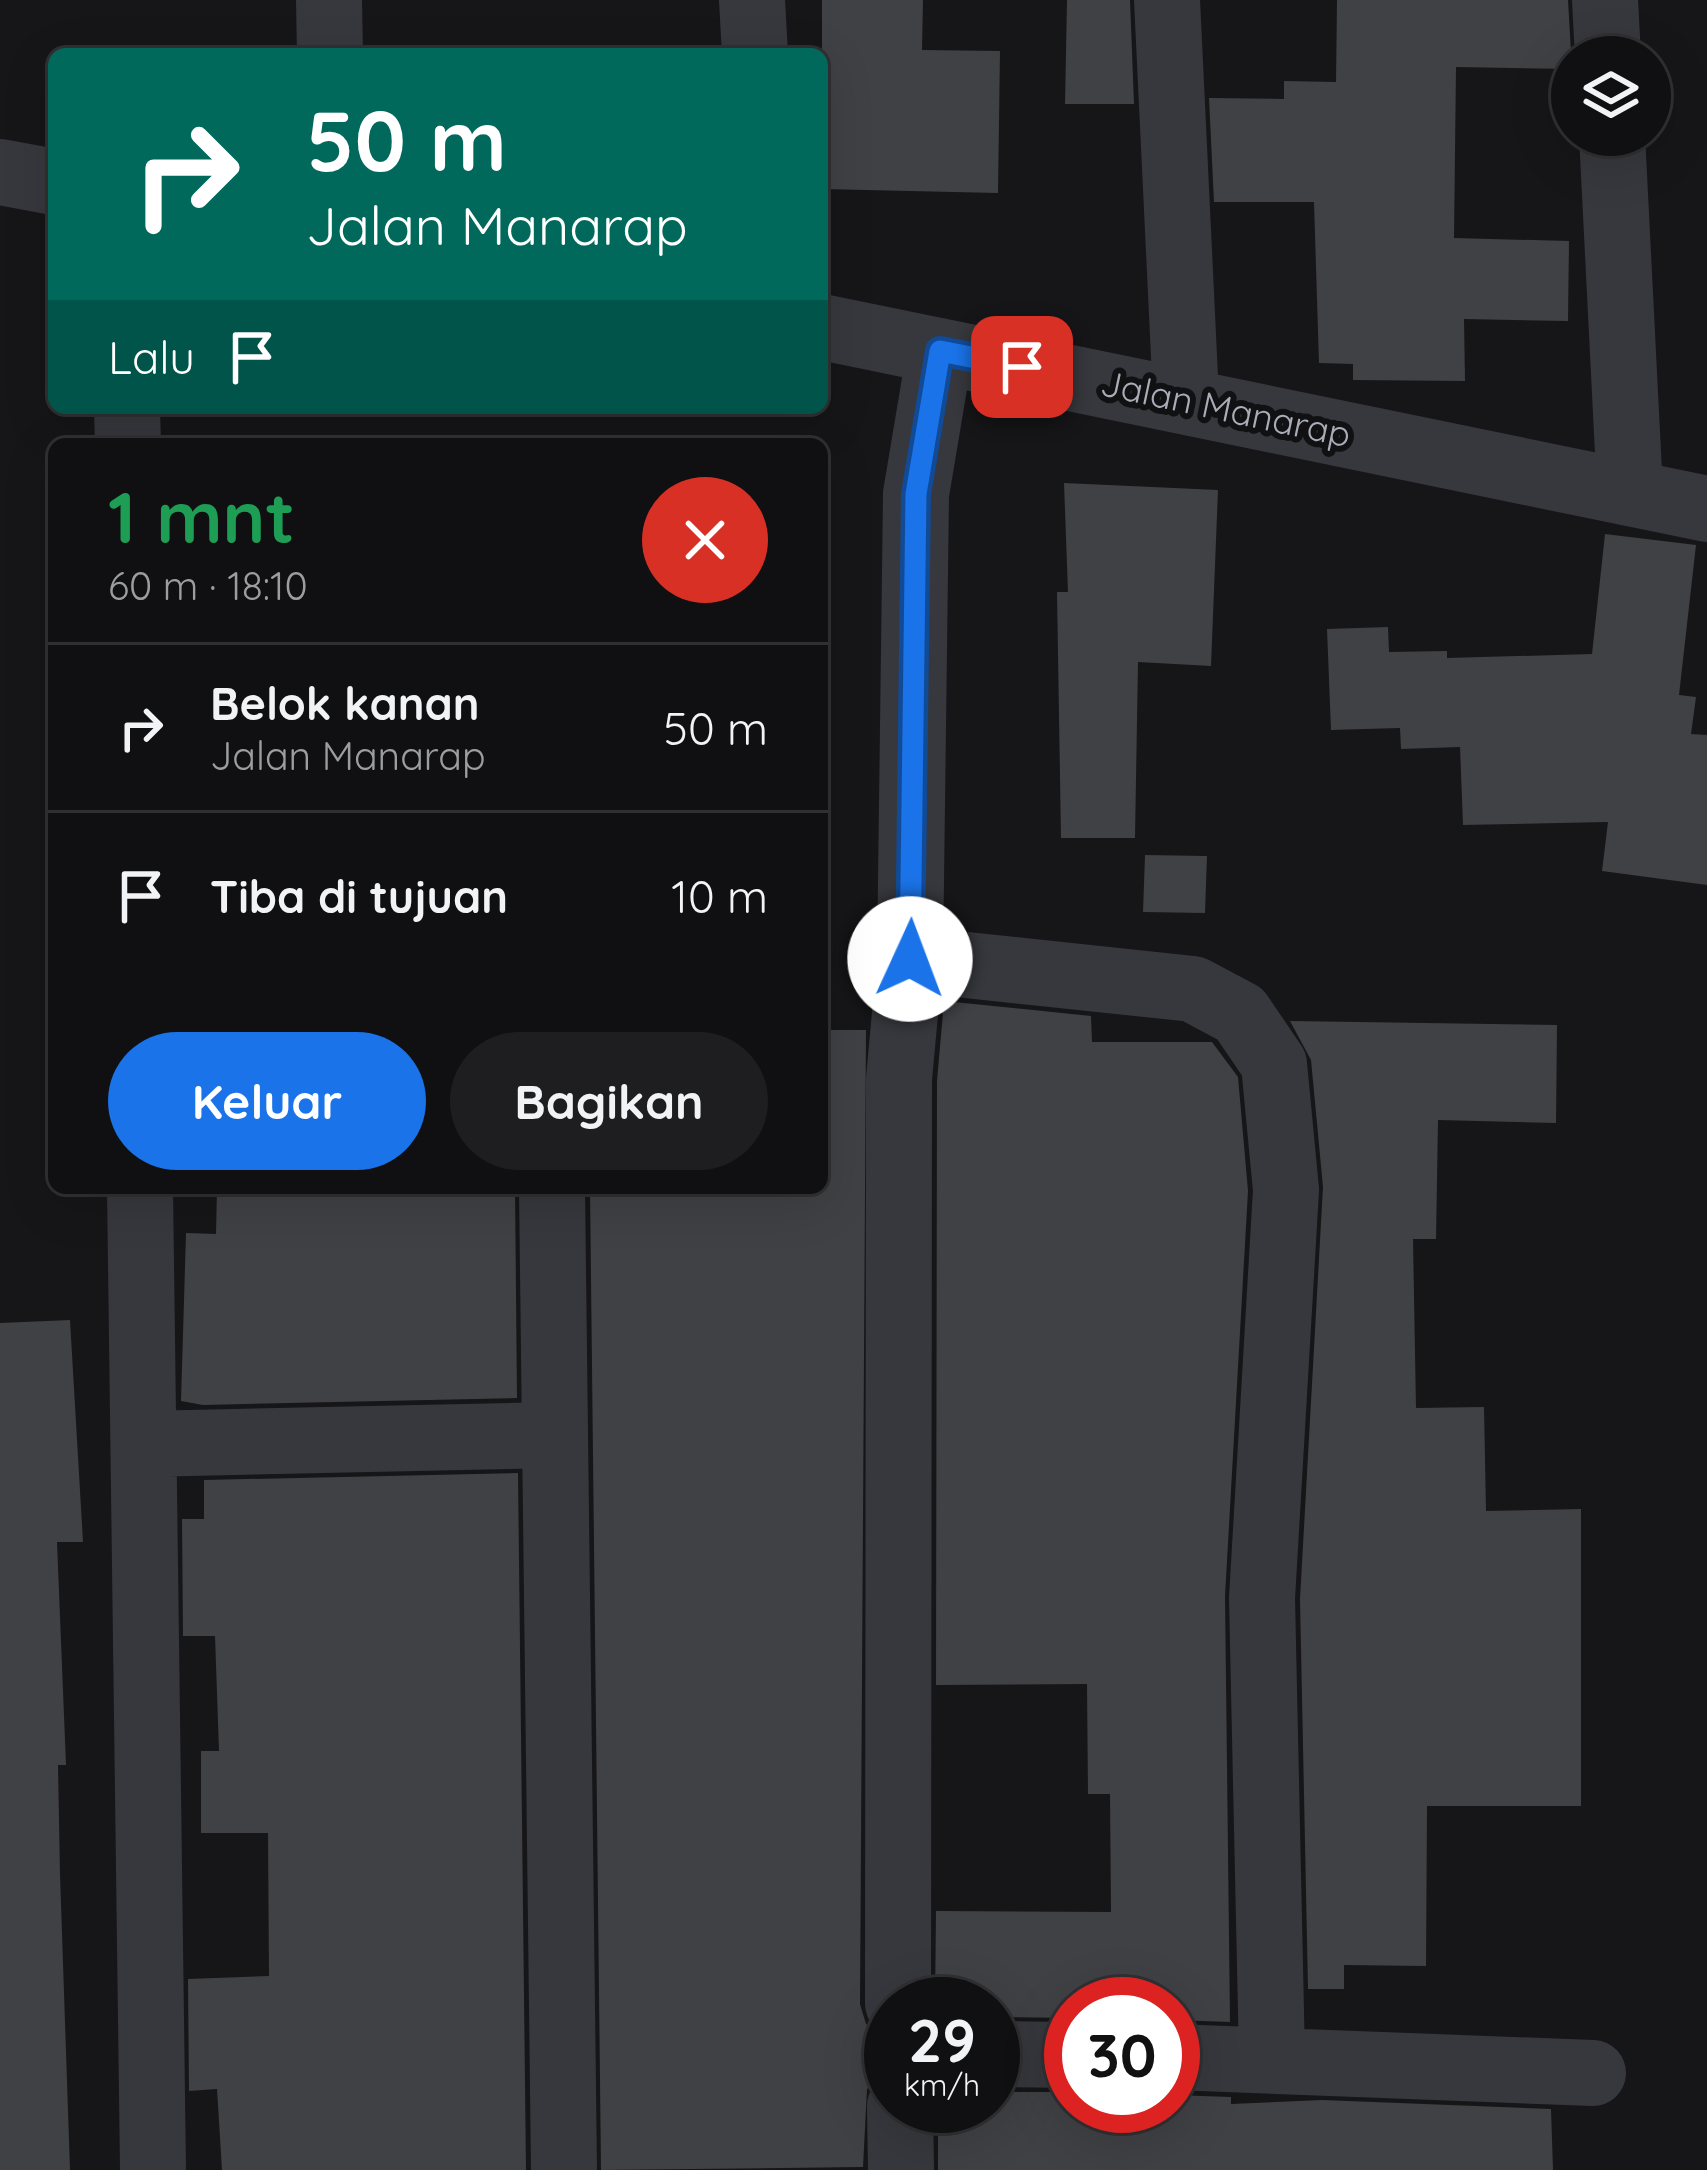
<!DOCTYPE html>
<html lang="id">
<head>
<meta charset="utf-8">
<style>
  body { margin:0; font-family:Quicksand,sans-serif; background:#1e1e20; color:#f1f3f6; height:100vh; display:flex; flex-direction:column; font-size:45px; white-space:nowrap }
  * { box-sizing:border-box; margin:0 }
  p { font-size:39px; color:#9c9d9f }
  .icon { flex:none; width:66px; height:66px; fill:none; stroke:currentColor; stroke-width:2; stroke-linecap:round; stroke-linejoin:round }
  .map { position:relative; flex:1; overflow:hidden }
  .sheet { position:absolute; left:48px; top:438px; width:780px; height:756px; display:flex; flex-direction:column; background:#101012; border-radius:18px; box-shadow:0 12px 48px #0002,0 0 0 3px #303032 }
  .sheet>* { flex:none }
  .top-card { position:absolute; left:48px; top:48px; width:780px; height:366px; border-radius:18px; box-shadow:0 12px 48px #0002,0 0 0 3px #303032; background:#00695c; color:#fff; overflow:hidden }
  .controls { position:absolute; left:1551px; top:36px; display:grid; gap:24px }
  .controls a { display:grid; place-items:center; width:120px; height:120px; border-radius:50%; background:#101012; box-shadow:0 12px 48px #0002,0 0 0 3px #303032; font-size:60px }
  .speed { position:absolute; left:864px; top:1977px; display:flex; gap:24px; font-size:60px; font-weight:700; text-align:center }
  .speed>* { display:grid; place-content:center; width:156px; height:156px; border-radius:50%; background:#101012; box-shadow:0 12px 48px #0002,0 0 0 3px #303032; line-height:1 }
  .speed small { font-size:30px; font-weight:400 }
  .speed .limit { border:18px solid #d22; background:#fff; color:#111 }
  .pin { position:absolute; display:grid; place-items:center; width:102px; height:102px; color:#fff; margin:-51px; border-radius:24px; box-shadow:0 6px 18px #0006 }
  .me { position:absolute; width:132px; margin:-66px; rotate:2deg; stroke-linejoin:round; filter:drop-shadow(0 0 9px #0008) }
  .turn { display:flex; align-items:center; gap:42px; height:252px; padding:0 60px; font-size:54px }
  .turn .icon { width:156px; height:156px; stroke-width:2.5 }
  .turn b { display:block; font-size:84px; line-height:102px }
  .then { display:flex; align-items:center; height:114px; padding:0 60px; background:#0003; gap:24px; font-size:45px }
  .round { display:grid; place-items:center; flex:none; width:126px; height:126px; border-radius:63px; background:#1e1e20 }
  .headline { display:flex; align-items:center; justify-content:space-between; height:204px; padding:0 60px }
  h1 { font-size:72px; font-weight:800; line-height:90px; color:#1e9e55 }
  .action { display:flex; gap:24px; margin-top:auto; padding:24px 60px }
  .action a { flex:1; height:138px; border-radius:72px; background:#1a73e8; color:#fff; font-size:48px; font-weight:800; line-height:138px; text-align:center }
  .action a+a { background:#1e1e20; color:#f1f3f6 }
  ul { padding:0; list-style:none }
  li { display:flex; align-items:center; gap:36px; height:168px; padding:0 60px; border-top:3px solid #303032 }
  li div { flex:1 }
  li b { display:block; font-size:45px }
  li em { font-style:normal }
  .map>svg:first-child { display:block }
  .building { fill:#404145 }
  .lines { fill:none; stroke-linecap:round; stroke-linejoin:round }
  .street { stroke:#37383d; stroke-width:66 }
  .route-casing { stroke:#114b97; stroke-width:30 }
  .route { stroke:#1a73e8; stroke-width:21 }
  .labels { text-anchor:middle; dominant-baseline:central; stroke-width:12; stroke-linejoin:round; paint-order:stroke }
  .street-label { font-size:36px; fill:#a8adb8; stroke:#111113 }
</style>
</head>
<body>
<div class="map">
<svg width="1707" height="2170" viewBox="0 0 1707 2170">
  <rect width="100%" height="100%" fill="#161618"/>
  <path class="building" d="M 822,0 L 923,0 L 922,50 L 1000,51 L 998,193 L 822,189 Z
    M 1067,0 L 1130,0 L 1134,104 L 1065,104 Z
    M 1337,0 L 1568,0 L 1572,69 L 1456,67 L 1454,238 L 1569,241 L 1568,321 L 1464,319 L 1465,381 L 1353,380 L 1353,364 L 1319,363 L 1314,202 L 1214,202 L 1209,98 L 1284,99 L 1284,81 L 1336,82 Z
    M 1064,483 L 1218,490 L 1211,666 L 1138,662 L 1135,838 L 1061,838 L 1057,592 L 1068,592 Z
    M 1605,534 L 1696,545 L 1679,695 L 1696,697 L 1691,734 L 1707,735 L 1707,885 L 1602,871 L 1608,822 L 1463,825 L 1460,747 L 1401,749 L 1400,728 L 1331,730 L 1327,629 L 1388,627 L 1389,652 L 1447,651 L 1447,658 L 1592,654 Z
    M 1145,855 L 1207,856 L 1205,913 L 1143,912 Z
    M 944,1001 L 1091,1016 L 1092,1042 L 1212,1042 L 1238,1077 L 1248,1191 L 1225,1596 L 1230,2022 L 1173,2020 L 1173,2004 L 1071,2004 L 1071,2018 L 993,2017 L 993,2004 L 935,2004 L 936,1911 L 1111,1912 L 1110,1794 L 1088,1794 L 1087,1684 L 936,1685 L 937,1081 Z
    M 1290,1021 L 1557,1025 L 1556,1123 L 1438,1120 L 1436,1239 L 1413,1239 L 1416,1408 L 1484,1407 L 1486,1511 L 1581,1509 L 1581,1806 L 1427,1806 L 1426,1966 L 1344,1965 L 1344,1989 L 1308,1989 L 1300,1599 L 1323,1187 L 1311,1060 Z
    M 822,1030 L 866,1030 L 860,2004 L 866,2024 L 891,2040 L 891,2071 L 867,2089 L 863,2167 L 601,2170 L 590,1188 L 822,1188 Z
    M 217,1188 L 515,1188 L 517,1398 L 203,1405 L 181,1401 L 186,1233 L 216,1234 Z
    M 70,1320 L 83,1542 L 57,1542 L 66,1765 L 58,1765 L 60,1874 L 70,2170 L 0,2170 L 0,1323 Z
    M 518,1473 L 526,2170 L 222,2170 L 217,2089 L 189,2091 L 188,1979 L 269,1976 L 268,1833 L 201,1833 L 201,1751 L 219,1751 L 215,1636 L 183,1636 L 182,1519 L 204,1519 L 204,1480 Z
    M 993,2092 L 1071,2092 L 1071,2106 L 1173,2106 L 1173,2095 L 1231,2097 L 1231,2104 L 1322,2100 L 1551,2109 L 1553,2170 L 938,2170 L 938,2106 L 993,2106 Z"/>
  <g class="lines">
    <path class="street" d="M 329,0 L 330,54
      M 752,0 L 755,54
      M 1167,0 L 1186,398
      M 1605,0 L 1608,57
      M 1612,135 L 1630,492
      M 0,172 L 54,182
      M 822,327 L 1707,509
      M 940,351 L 916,494 L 910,959 L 1193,989 L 1240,1014 L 1274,1064 L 1286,1190 L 1262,1598 L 1272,2058
      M 127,408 L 128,444
      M 140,1188 L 153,2170
      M 552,1188 L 564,2170
      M 144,1444 L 555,1435
      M 898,2004 L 899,1079 L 910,959
      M 993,2054 L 1071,2055
      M 1173,2057 L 1593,2073
      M 900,2106 L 901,2170"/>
  </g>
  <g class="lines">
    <defs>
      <path id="route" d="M 910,959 L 916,494 L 940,351 L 1022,367"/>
    </defs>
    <use href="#route" class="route-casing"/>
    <use href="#route" class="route"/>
  </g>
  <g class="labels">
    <g class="street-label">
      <text transform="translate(1226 408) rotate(12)">Jalan Manarap</text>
    </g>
  </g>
</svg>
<div class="controls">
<a><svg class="icon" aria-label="layers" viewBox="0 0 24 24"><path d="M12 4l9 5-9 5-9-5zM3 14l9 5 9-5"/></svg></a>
</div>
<div class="speed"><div>29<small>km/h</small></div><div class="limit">30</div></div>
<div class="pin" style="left:1022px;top:367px;background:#d93025"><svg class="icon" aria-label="arrive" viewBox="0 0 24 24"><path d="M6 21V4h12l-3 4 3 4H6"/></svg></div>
<svg class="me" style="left:910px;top:959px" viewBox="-20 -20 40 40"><circle r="19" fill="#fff"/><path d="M0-13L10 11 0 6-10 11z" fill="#1a73e8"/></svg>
<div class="top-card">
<div class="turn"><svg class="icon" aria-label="right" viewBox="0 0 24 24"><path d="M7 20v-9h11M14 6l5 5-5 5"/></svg><div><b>50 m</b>Jalan Manarap</div></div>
<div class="then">Lalu<svg class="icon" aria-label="arrive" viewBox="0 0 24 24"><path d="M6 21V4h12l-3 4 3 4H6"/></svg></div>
</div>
<section class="sheet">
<div class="headline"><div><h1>1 mnt</h1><p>60 m · 18:10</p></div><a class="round" style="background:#d93025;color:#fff"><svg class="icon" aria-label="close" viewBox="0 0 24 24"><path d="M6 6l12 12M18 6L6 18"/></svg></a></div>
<ul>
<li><svg class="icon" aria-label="right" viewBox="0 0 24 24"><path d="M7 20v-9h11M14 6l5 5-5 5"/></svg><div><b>Belok kanan</b><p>Jalan Manarap</p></div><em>50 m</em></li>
<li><svg class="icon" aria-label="arrive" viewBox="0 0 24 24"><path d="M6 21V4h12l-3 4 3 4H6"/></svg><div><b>Tiba di tujuan</b></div><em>10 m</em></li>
</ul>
<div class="action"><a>Keluar</a><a>Bagikan</a></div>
</section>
</div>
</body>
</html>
